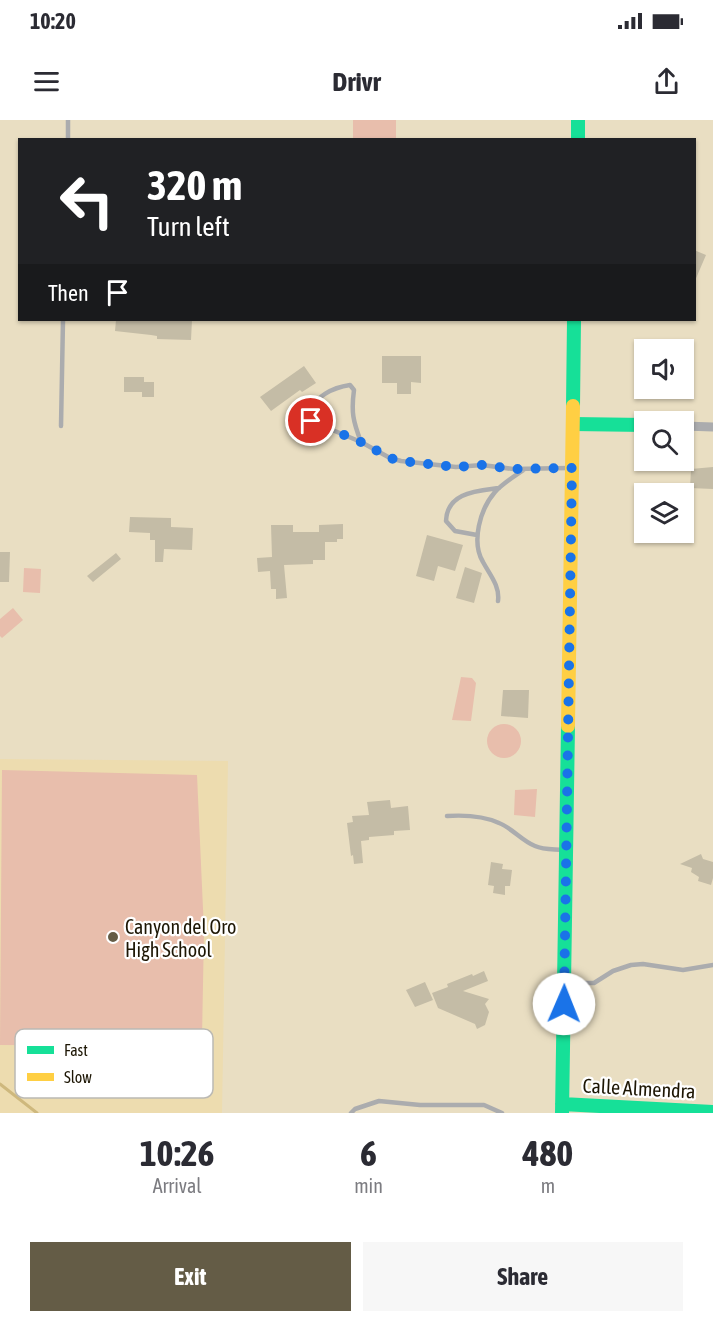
<!DOCTYPE html>
<html lang="en">
<head>
<meta charset="utf-8">
<style>
  body { margin:0; font-family:"Asap Condensed",sans-serif; background:#f7f7f7; color:#2b2b33; height:100vh; display:flex; flex-direction:column; font-size:22px; white-space:nowrap }
  * { box-sizing:border-box; margin:0 }
  p { font-size:20px; color:#7c7c81 }
  .icon { flex:none; width:33px; height:33px; fill:none; stroke:currentColor; stroke-width:2; stroke-linecap:round; stroke-linejoin:round }
  .map { position:relative; height:993px; overflow:hidden }
  .sheet { display:flex; flex-direction:column; background:#fff; flex:1 }
  .sheet>* { flex:none }
  .banner { position:absolute; left:18px; top:18px; width:678px; height:183px; border-radius:0px; box-shadow:0 2px 4px #0004; background:#202124; color:#fff; overflow:hidden }
  .tools { position:absolute; left:634px; top:219px; display:grid; gap:12px }
  .tools a { display:grid; place-items:center; width:60px; height:60px; border-radius:0px; background:#fff; box-shadow:0 2px 4px #0004; font-size:30px }
  .pin { position:absolute; display:grid; place-items:center; width:51px; height:51px; color:#fff; margin:-26px; border:3px solid #fff; border-radius:50%; box-shadow:0 2px 6px #0007 }
  .me { position:absolute; width:66px; margin:-33px; rotate:1deg; stroke-linejoin:round; filter:drop-shadow(0 0 4px #0008) }
  .turn { display:flex; align-items:center; gap:21px; height:126px; padding:0 30px; font-size:27px }
  .turn .icon { width:78px; height:78px; stroke-width:2.5 }
  .turn b { display:block; font-size:42px; line-height:51px }
  .then { display:flex; align-items:center; height:57px; padding:0 30px; background:#0003; gap:12px; font-size:22px }
  .eta { display:flex; justify-content:space-evenly; align-items:center; height:102px; text-align:center }
  .eta b { font-size:36px; font-weight:700; line-height:42px }
  .button { display:flex; gap:12px; margin-top:auto; padding:12px 30px }
  .button a { flex:1; height:69px; border-radius:0px; background:#645c46; color:#fff; font-size:24px; font-weight:700; line-height:69px; text-align:center }
  .button a+a { background:#f7f7f7; color:#2b2b33 }
  .status { display:flex; justify-content:space-between; align-items:center; height:42px; padding:0 30px; background:#fff; direction:ltr }
  .status svg { height:16px; fill:currentColor }
  header { display:flex; justify-content:space-between; align-items:center; height:78px; padding:0 30px; background:#fff; font-size:27px; font-weight:700 }
  .map>svg:first-child { display:block }
  .built { fill:#eddcaf }
  .green { fill:#e8beac }
  .lines { fill:none; stroke-linecap:round; stroke-linejoin:round }
  .stream { stroke:#ceb87d; stroke-width:3 }
  .building { fill:#c4bca6 }
  .lane { stroke:#abacae; stroke-width:4.5 }
  .street { stroke:#abacae; stroke-width:9 }
  .fast { stroke:#16e098; stroke-width:14 }
  .slow { stroke:#ffcf43; stroke-width:14 }
  .route { stroke:#1a73e8; stroke-width:10; stroke-dasharray:0 18 }
  .poi-dot { fill:#645c46; stroke:#fff; stroke-width:2 }
  .labels { text-anchor:middle; dominant-baseline:central; stroke-width:4.5; stroke-linejoin:round; paint-order:stroke }
  .poi-label { font-size:20px; fill:#1d1604; stroke:#fff; text-anchor:start }
  .street-label { font-size:20px; fill:#1d1604; stroke:#fff }
  .key { fill:#fff; stroke:#bbb9b4; stroke-width:1.5 }
  .key-label { font-size:16px; fill:#1d1604 }
</style>
</head>
<body>
<div class="status"><b>10:20</b><svg viewBox="0 0 49 12"><path d="M0 12V9h3v3zM5 12V6h3v6zM10 12V3h3v9zM15 12V0h3v12zM26 1h20v11H26zM47 4h2v5h-2z"/></svg></div>
<header><svg class="icon" aria-label="menu" viewBox="0 0 24 24"><path d="M4 6h16M4 12h16M4 18h16"/></svg>Drivr<svg class="icon" aria-label="share" viewBox="0 0 24 24"><path d="M12 15V3M7 8l5-5 5 5M5 13v7h14v-7"/></svg></header>
<div class="map">
<svg width="713" height="993" viewBox="0 0 713 993">
  <rect width="100%" height="100%" fill="#e9dec2"/>
  <path class="built" d="M 0,639 L 228,641 L 222,993 L 0,993 Z"/>
  <path class="green" d="M 353,0 L 396,0 L 396,19 L 353,19 Z
    M 24,448 L 41,449 L 40,473 L 23,472 Z
    M 13,488 L 23,500 L 2,518 L 0,516 L 0,499 Z
    M 461,557 L 472,558 L 476,563 L 471,601 L 452,600 Z
    M487 621a17 17 0 1 1 34 0a17 17 0 1 1-34 0Z
    M 2,650 L 197,655 L 204,811 L 202,918 L 194,926 L 0,925 Z
    M 537,669 L 535,697 L 514,695 L 515,670 Z"/>
  <g class="lines">
    <path class="stream" d="M 0,964 L 37,993"/>
  </g>
  <path class="building" d="M 694,130 L 706,135 L 694,163 Z
    M 116,200 L 192,200 L 191,220 L 157,219 L 157,216 L 151,215 L 115,211 Z
    M 382,236 L 421,236 L 421,263 L 411,262 L 411,274 L 397,274 L 397,263 L 382,263 Z
    M 304,246 L 316,263 L 302,272 L 300,270 L 271,291 L 260,277 Z
    M 124,257 L 144,257 L 144,262 L 154,262 L 154,277 L 142,277 L 142,272 L 124,272 Z
    M 713,347 L 713,369 L 690,368 L 691,349 Z
    M 130,397 L 171,398 L 171,407 L 193,408 L 192,430 L 164,429 L 163,442 L 155,442 L 155,420 L 150,420 L 150,413 L 129,412 Z
    M 343,404 L 343,419 L 337,419 L 337,422 L 325,422 L 325,440 L 313,440 L 313,444 L 284,445 L 287,478 L 276,479 L 276,469 L 271,469 L 270,451 L 258,452 L 257,438 L 272,437 L 271,405 L 293,405 L 293,412 L 319,412 L 319,405 Z
    M 427,415 L 463,425 L 455,451 L 438,446 L 434,461 L 416,456 Z
    M 0,432 L 10,432 L 9,462 L 0,462 Z
    M 116,433 L 121,439 L 93,462 L 87,456 Z
    M 465,447 L 482,453 L 474,483 L 456,478 Z
    M 503,570 L 529,570 L 528,598 L 501,596 Z
    M 390,680 L 391,688 L 408,686 L 410,710 L 394,711 L 394,715 L 369,717 L 369,720 L 361,721 L 363,743 L 354,744 L 353,735 L 351,736 L 347,703 L 353,702 L 352,696 L 369,695 L 367,682 Z
    M 701,734 L 703,739 L 713,742 L 713,758 L 711,765 L 698,761 L 699,757 L 691,752 L 692,748 L 680,744 Z
    M 491,742 L 503,744 L 502,749 L 512,750 L 510,766 L 505,766 L 505,775 L 493,773 L 494,766 L 488,765 Z
    M 484,851 L 488,861 L 463,871 L 489,879 L 485,884 L 489,892 L 485,905 L 477,909 L 475,904 L 438,888 L 432,873 L 448,867 L 447,864 L 472,854 L 473,856 Z
    M 425,862 L 433,880 L 415,887 L 406,870 Z"/>
  <g class="lines">
    <path class="lane" d="M 68,20 L 68,0
      M 61,306 L 63,200
      M 361,322 C 353,301 351,292 354,270 L 350,265 C 330,268 319,276 306,292 L 311,301 L 361,322 L 390,338 L 401,341 L 456,347 L 482,345 L 513,349 L 569,348
      M 477,415 L 455,411 L 446,401 C 447,372 477,371 499,368
      M 498,481 C 500,466 490,455 483,442 C 471,422 480,389 495,372 C 503,363 515,356 525,349
      M 447,696 C 463,695 484,696 499,703 C 512,708 522,721 535,726 C 544,730 554,729 563,730
      M 567,863 L 594,863 L 613,851 L 631,845 L 643,844 L 683,850 L 713,845
      M 351,993 L 355,989 L 379,981 L 420,985 L 484,985 L 502,993"/>
    <path class="street" d="M 684,306 L 713,307"/>
    <path class="fast" d="M 578,0 L 578,20
      M 573,286 L 574,200
      M 573,304 L 645,305
      M 562,984 L 713,992
      M 562,993 L 568,606"/>
    <path class="slow" d="M 568,606 L 573,286"/>
  </g>
  <g class="lines">
    <path class="route" d="M 311,301 L 361,322 L 390,338 L 401,341 L 456,347 L 482,345 L 513,349 L 572,348 L 564,884"/>
  </g>
  <circle class="poi-dot" cx="113" cy="817" r="6"/>
  <g class="labels">
    <g class="poi-label">
      <text x="125" y="806">Canyon del Oro<tspan x="125" dy="23">High School</tspan></text>
    </g>
    <g class="street-label">
      <text transform="translate(639 968) rotate(3)">Calle Almendra</text>
    </g>
  </g>
  <rect x="15" y="909" width="198" height="69" rx="9" class="key"/>
  <rect x="27" y="926" width="27" height="8" fill="#16e098"/>
  <rect x="27" y="953" width="27" height="8" fill="#ffcf43"/>
  <g class="key-label">
    <text x="64" y="936">Fast</text>
    <text x="64" y="963">Slow</text>
  </g>
</svg>
<div class="tools">
<a><svg class="icon" aria-label="sound" viewBox="0 0 24 24"><path d="M4 9h4l5-4v14l-5-4H4zM17 9q2 3 0 6"/></svg></a>
<a><svg class="icon" aria-label="search" viewBox="0 0 24 24"><circle cx="10" cy="10" r="6"/><path d="M15 15l6 6"/></svg></a>
<a><svg class="icon" aria-label="layers" viewBox="0 0 24 24"><path d="M12 4l9 5-9 5-9-5zM3 14l9 5 9-5"/></svg></a>
</div>
<div class="pin" style="left:311px;top:301px;background:#d93025"><svg class="icon" aria-label="arrive" viewBox="0 0 24 24"><path d="M6 21V4h12l-3 4 3 4H6"/></svg></div>
<svg class="me" style="left:564px;top:884px" viewBox="-20 -20 40 40"><circle r="19" fill="#fff"/><path d="M0-13L10 11 0 6-10 11z" fill="#1a73e8"/></svg>
<div class="banner">
<div class="turn"><svg class="icon" aria-label="left" viewBox="0 0 24 24"><path d="M17 20v-9H6M10 6l-5 5 5 5"/></svg><div><b>320 m</b>Turn left</div></div>
<div class="then">Then<svg class="icon" aria-label="arrive" viewBox="0 0 24 24"><path d="M6 21V4h12l-3 4 3 4H6"/></svg></div>
</div>
</div>
<section class="sheet">
<div class="eta">
<div><b>10:26</b><p>Arrival</p></div>
<div><b>6</b><p>min</p></div>
<div><b>480</b><p>m</p></div>
</div>
<div class="button"><a>Exit</a><a>Share</a></div>
</section>
</body>
</html>
